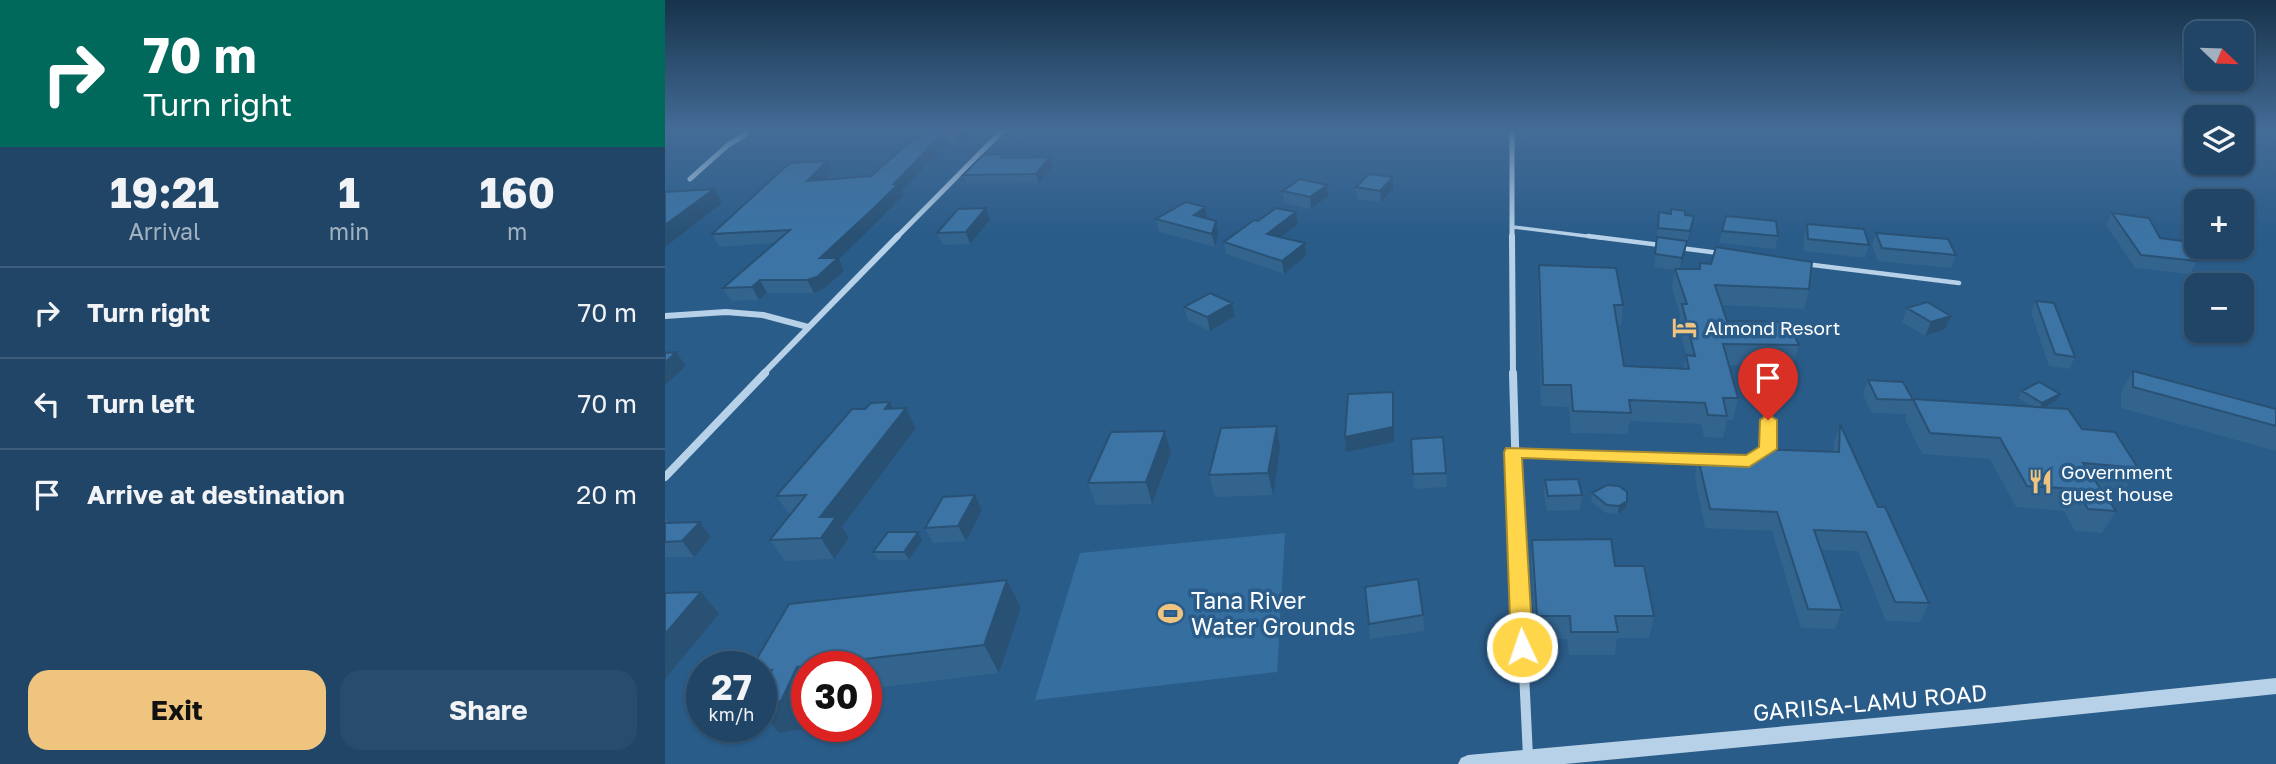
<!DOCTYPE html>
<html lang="en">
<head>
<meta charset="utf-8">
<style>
  body { margin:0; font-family:"Golos Text",sans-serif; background:#284c6d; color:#f1f3f6; height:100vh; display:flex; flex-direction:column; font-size:26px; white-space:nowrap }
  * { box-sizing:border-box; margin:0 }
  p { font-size:23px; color:#a2b1c0 }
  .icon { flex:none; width:38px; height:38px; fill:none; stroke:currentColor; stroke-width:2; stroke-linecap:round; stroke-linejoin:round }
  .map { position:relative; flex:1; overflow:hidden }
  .drawer { display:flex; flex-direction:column; background:#204567; width:665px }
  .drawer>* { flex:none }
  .hud { background:#00695c; color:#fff; overflow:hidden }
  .needle { width:46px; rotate:113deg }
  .tools { position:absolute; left:1519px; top:21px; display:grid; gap:14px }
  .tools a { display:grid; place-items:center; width:70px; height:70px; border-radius:14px; background:#204567; box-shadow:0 2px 5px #0004,0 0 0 2px #3d5d7b; font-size:35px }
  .speed { position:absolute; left:21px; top:651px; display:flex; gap:14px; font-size:35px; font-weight:700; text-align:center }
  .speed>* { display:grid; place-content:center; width:91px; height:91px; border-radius:50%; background:#204567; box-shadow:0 2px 5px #0004,0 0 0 2px #3d5d7b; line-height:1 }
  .speed small { font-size:18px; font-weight:400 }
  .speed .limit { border:10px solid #d22; background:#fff; color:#111 }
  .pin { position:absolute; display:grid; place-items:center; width:60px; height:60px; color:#fff; margin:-72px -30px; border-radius:50% 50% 50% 0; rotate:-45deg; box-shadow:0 0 7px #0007 }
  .pin .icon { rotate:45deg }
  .me { position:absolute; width:77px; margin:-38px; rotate:357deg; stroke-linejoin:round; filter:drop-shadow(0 0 5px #0008) }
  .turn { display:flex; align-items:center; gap:24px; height:147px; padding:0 28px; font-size:32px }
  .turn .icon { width:91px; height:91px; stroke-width:2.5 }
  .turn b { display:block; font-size:49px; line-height:60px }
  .eta { display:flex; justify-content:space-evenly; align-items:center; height:119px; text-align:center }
  .eta b { font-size:42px; font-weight:700; line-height:49px }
  .action { display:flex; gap:14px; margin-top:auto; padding:14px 28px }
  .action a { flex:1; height:80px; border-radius:21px; background:#efc47f; color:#111; font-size:28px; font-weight:700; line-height:80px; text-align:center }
  .action a+a { background:#284c6d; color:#f1f3f6 }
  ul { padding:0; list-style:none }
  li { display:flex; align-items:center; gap:21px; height:91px; padding:0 28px; border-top:2px solid #3d5d7b }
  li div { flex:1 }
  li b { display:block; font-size:26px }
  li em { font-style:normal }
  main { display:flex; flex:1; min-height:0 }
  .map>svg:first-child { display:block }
  .green { fill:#356fa0 }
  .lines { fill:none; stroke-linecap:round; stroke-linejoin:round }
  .service-far2 { stroke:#b7d2e8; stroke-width:3.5 }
  .service-far1 { stroke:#b7d2e8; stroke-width:4.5 }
  .service { stroke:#b7d2e8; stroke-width:6 }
  .minor-far3 { stroke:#b7d2e8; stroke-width:5 }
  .minor-far2 { stroke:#b7d2e8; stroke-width:6 }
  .minor-far1 { stroke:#b7d2e8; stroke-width:8 }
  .minor { stroke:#b7d2e8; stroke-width:10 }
  .tertiary { fill:#b7d2e8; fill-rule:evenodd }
  .wall { fill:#33648e }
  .shaded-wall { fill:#295174 }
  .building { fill:#3b74a5; stroke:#295174; stroke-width:2 }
  .route { fill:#ffd54a; stroke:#a68a30; stroke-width:2 }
  .labels { text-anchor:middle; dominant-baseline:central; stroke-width:7; stroke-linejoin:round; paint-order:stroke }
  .poi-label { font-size:19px; fill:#fff; stroke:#2a5c89; text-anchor:start }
  .near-poi-label { font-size:23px; fill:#fff; stroke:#2a5c89; text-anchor:start }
  .near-street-label { font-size:23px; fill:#fff; stroke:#2a5c89 }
</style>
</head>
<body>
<main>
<section class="drawer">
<div class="hud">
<div class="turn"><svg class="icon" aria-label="right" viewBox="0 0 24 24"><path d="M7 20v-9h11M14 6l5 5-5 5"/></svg><div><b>70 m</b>Turn right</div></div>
</div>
<div class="eta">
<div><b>19:21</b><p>Arrival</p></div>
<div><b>1</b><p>min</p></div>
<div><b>160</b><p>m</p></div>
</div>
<ul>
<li><svg class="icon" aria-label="right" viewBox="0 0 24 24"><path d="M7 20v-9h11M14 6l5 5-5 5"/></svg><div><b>Turn right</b></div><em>70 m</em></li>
<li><svg class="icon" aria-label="left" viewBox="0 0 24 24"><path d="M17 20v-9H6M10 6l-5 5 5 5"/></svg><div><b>Turn left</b></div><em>70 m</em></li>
<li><svg class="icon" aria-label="arrive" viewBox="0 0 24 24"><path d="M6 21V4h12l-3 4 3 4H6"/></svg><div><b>Arrive at destination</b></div><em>20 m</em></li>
</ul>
<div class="action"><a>Exit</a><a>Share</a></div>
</section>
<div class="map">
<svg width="1611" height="764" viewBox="0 0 1611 764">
  <rect width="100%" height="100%" fill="#2a5c89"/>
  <path class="green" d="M 620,533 L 612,672 L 370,700 L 415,553 Z"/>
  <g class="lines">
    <path class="service-far2" d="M 848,227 L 937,238"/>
    <path class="service-far1" d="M 923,236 L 995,245
      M 1015,248 L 1054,253
      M 1140,264 L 1294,283"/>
    <path class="service" d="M 848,452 L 1037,459
      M 1097,453 L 1103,449 L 1103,420"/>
    <path class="minor-far3" d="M 847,129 L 847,238
      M 25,179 L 63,145 L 81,134 L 79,129
      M 231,238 L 339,129"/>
    <path class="minor-far2" d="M 847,236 L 848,374
      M 0,316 L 61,312 L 98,315 L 143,327
      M 98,374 L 233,236"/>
    <path class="minor-far1" d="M 848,373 L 853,547
      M 0,477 L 100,373"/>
    <path class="minor" d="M 853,545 L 863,757"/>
    <path class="tertiary" d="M 1611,678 L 1611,694 L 1331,723 L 900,764 L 793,764 L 796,758 L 803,755 L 1331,707 Z"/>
  </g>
  <path class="wall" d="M 268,129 L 311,129 L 294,144 L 282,144 L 237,191 L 239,195 L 215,219 L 174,259 L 179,271 L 158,289 L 149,293 L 102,293 L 94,300 L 66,301 L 58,288 L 109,243 L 54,247 L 47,234 L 168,172 L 160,180 L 206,176 Z
    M 339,154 L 340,158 L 385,157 L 388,166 L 374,183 L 302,184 L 298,175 Z
    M 728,177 L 728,189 L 716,202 L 692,199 L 691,187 Z
    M 618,191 L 663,196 L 646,209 L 619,203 Z
    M 540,207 L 543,218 L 553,233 L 550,247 L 494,232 L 491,219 Z
    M 321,208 L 325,220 L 305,244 L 278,245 L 272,233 Z
    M 994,212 L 1020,215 L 1027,228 L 1022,244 L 1021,244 L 1015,269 L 1144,289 L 1139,309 L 1057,305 L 1062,321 L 1134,345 L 1128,366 L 1064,365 L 1073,398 L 1068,420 L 1062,420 L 1058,438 L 1039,437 L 1036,424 L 965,421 L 963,434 L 906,433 L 904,407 L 876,406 L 873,285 L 874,265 L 958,305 L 956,325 L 952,325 L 959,366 L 1018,368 L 1021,355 L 1014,324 L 1015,315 L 1007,288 L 1010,270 L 989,267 Z
    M 1447,213 L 1495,238 L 1532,261 L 1525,274 L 1470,268 L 1441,225 Z
    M 633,224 L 616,237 L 640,243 L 641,256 L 619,274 L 561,254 L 559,242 Z
    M 1142,224 L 1204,245 L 1200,258 L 1139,251 L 1139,236 Z
    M 1057,231 L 1113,236 L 1110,249 L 1054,243 Z
    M 1211,233 L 1291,255 L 1286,268 L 1213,261 L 1207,245 Z
    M 1371,301 L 1410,357 L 1404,369 L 1384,366 L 1366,312 Z
    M 567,303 L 570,316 L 545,331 L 523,320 L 519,307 Z
    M 1242,308 L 1280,329 L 1260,336 L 1237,322 Z
    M 1468,371 L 1611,409 L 1611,451 L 1456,408 L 1456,392 Z
    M 1203,380 L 1248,399 L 1367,406 L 1353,398 L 1357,391 L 1391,401 L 1379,407 L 1417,429 L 1473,468 L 1460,490 L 1435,487 L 1451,511 L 1437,533 L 1410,531 L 1399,511 L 1351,507 L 1325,459 L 1257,454 L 1240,419 L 1242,414 L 1207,413 L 1198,395 Z
    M 225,402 L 228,408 L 241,408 L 251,428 L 177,527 L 184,538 L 169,559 L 120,561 L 105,540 L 125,515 L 111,496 L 200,409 Z
    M 1175,424 L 1213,507 L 1264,603 L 1255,622 L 1221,621 L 1193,551 L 1156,550 L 1177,610 L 1170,629 L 1136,628 L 1107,531 L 1040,528 L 1030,476 L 1033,458 L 1087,460 L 1090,449 L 1169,451 L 1169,442 Z
    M 612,426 L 615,448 L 608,495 L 550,497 L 544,475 Z
    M 500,431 L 506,453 L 487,504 L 431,505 L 423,483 Z
    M 746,439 L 781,473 L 782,487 L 749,489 Z
    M 880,480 L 917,495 L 915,510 L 882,511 L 879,495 Z
    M 927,493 L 961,508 L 953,514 L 941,513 L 926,501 Z
    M 317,510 L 301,541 L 268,543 L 260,528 Z
    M 0,518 L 4,522 L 35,522 L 46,537 L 29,557 L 0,557 Z
    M 257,540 L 244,560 L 213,560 L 208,552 Z
    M 867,540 L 950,566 L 989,616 L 984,638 L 952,638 L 950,655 L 904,655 L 902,639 L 871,638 L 866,562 Z
    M 342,580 L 356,608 L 334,673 L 201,689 L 201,667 L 142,667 L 142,722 L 139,729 L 114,733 L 96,712 L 96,692 L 97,690 L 96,688 L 96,667 Z
    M 700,587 L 758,615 L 759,631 L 705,639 Z"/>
  <path class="shaded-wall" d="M 295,129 L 311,129 L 294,144 L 290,133 Z
    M 278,133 L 282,144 L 237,191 L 239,195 L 215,219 L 174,259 L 179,271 L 158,289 L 149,293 L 142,280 L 155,258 Z
    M 385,157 L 388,166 L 374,183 L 371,174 Z
    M 162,161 L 168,172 L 147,193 L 142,181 Z
    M 728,177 L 728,189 L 716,202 L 715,191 Z
    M 662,185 L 663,196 L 646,209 L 645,197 Z
    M 49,189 L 57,203 L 0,247 L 0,225 Z
    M 540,207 L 543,219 L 529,215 Z
    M 321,208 L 325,220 L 305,244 L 301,232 Z
    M 631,212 L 633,224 L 604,246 L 602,234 Z
    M 1029,216 L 1027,228 L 1022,244 L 1025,231 Z
    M 551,221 L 553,233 L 550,247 L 547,234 Z
    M 1022,241 L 1020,253 L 1014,271 L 1017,258 Z
    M 640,243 L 641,256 L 619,274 L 617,261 Z
    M 95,280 L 102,293 L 94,300 L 87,287 Z
    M 567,303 L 570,316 L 545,331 L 542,317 Z
    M 1286,316 L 1280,329 L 1260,336 L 1266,322 Z
    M 11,352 L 21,366 L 0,385 L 0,363 Z
    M 728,392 L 729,442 L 681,452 L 680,437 Z
    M 1395,394 L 1391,401 L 1374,410 L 1377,403 Z
    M 225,402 L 233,418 L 241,408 L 251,428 L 177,527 L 184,538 L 169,559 L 156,538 L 155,517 L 220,409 Z
    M 612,426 L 615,448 L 608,495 L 603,473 Z
    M 500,431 L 506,453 L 487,504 L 481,482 Z
    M 310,495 L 317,510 L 301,541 L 293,526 Z
    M 962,501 L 961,508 L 953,514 L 954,506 Z
    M 35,522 L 46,537 L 29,557 L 17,541 Z
    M 253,532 L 257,540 L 244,560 L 239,552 Z
    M 342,580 L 356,608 L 334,673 L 319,645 Z
    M 36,592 L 54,614 L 0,679 L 0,634 Z
    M 132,667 L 142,679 L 142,722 L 139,729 L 114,733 L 96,712 L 96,704 Z"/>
  <path class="building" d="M 268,129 L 295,129 L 290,133 L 278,133 L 229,184 L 234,183 L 210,207 L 155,258 L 173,258 L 152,277 L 142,280 L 95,280 L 87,287 L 58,288 L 125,230 L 47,234 L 120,167 L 127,163 L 162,161 L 142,181 L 206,176 L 240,146 Z
    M 339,154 L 336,158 L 385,157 L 371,174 L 298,175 L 318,155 Z
    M 704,174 L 728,177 L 715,191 L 691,187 Z
    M 635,179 L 662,185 L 645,197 L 618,191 Z
    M 49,189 L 0,225 L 0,192 Z
    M 521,202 L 540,207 L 529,215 L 551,221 L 547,234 L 491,219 Z
    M 321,208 L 301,232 L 272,233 L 293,209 Z
    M 611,208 L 631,212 L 602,234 L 640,243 L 617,261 L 559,242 L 589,220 L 593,221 Z
    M 1006,209 L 1020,211 L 1020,215 L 1029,216 L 1025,231 L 993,228 L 994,212 L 1006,214 Z
    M 1447,213 L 1484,218 L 1495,238 L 1517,241 L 1532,261 L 1476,255 Z
    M 1061,216 L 1111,221 L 1113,236 L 1057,231 Z
    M 1142,224 L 1199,229 L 1204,245 L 1143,239 Z
    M 1211,233 L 1283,239 L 1291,255 L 1217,248 Z
    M 992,237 L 1022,241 L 1017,258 L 990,254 Z
    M 1051,247 L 1147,262 L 1144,289 L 1050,285 L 1062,321 L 1123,322 L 1134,345 L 1058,344 L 1073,398 L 1058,398 L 1062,416 L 1043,415 L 1040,403 L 964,400 L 966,413 L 908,411 L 906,385 L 878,385 L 874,265 L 951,268 L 958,305 L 949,305 L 959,366 L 1024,369 L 1021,355 L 1030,356 L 1017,304 L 1022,304 L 1010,269 L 1035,269 L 1035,263 L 1046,264 Z
    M 545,293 L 567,303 L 542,317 L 519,307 Z
    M 1371,301 L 1389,303 L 1410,357 L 1390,354 Z
    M 1262,302 L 1286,316 L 1266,322 L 1242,308 Z
    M 11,352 L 0,363 L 0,353 Z
    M 1468,371 L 1611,409 L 1611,426 L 1468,387 Z
    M 1203,380 L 1238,382 L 1248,400 L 1212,399 Z
    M 1374,382 L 1395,394 L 1377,403 L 1357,391 Z
    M 728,392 L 728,427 L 680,437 L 683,394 Z
    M 1248,399 L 1403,409 L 1417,429 L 1450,432 L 1473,468 L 1418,463 L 1451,511 L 1423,509 L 1411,489 L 1362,486 L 1335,438 L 1265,433 Z
    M 225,402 L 220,409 L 241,408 L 155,517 L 171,517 L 156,538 L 105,540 L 141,495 L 111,496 L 187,409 L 200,409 L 206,403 Z
    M 1175,424 L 1213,507 L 1220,507 L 1264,603 L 1230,602 L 1201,532 L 1149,530 L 1177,610 L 1143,609 L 1112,512 L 1045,509 L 1033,458 L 1094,460 L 1090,449 L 1174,452 Z
    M 612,426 L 603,473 L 544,475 L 556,428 Z
    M 500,431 L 481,482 L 423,483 L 446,432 Z
    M 778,437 L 781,473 L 748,474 L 746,439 Z
    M 913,479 L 917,495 L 883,496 L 880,480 Z
    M 942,485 L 954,486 L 962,492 L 962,501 L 954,506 L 942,505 L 927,493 Z
    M 310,495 L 293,526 L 260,528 L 278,497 Z
    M 35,522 L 17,541 L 0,542 L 0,523 Z
    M 223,532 L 253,532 L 239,552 L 208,552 Z
    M 946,539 L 950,566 L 979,566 L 989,616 L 950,616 L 953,632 L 906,632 L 905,616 L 872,616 L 867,540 Z
    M 753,579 L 758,615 L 704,624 L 700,587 Z
    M 342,580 L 319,645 L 132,667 L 116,701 L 96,704 L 96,692 L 107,670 L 96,671 L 96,667 L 87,667 L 124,604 Z
    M 36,592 L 0,634 L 0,593 Z"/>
  <linearGradient id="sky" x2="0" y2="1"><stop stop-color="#17334b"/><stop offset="0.55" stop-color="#446c97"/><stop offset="1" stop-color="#446c97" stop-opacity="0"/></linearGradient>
  <rect width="1611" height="236" fill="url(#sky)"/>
  <path class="route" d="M 1103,414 L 1112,420 L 1112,449 L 1084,467 L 857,458 L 868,647 L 865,653 L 857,656 L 849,653 L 846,647 L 839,452 L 841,448 L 1081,455 L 1094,447 L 1095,420 Z"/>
  <defs>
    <symbol id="hotel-bare" viewBox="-9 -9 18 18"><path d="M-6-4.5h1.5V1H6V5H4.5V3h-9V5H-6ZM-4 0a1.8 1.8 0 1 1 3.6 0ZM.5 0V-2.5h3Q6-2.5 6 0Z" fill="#efc47f" stroke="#2a5c89" stroke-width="2.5" paint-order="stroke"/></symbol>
    <symbol id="restaurant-bare" viewBox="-9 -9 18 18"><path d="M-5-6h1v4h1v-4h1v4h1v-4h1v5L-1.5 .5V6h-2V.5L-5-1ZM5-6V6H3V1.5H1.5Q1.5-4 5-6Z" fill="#efc47f" stroke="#2a5c89" stroke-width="2.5" paint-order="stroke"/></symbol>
    <symbol id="stadium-bare" viewBox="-9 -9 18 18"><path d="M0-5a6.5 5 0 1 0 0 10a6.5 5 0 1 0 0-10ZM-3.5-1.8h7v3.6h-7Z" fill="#efc47f" stroke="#2a5c89" stroke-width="2.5" paint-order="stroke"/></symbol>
  </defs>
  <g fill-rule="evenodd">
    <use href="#hotel-bare" x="1002" y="310" width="35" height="35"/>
    <use href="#restaurant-bare" x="1358" y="464" width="35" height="35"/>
    <use href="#stadium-bare" x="488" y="596" width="35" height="35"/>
  </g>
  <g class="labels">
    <g class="poi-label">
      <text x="1040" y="327">Almond Resort</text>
      <text x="1396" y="471">Government<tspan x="1396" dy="22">guest house</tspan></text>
    </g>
    <g class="near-poi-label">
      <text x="526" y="600">Tana River<tspan x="526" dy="26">Water Grounds</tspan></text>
    </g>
    <g class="near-street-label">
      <text transform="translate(1205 702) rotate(-5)">GARIISA-LAMU ROAD</text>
    </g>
  </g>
</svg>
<div class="tools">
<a><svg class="needle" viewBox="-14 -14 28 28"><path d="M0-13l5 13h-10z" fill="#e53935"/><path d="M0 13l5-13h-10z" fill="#a2b1c0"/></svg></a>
<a><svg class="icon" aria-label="layers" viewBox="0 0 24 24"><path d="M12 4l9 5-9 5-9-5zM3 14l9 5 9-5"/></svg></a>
<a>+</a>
<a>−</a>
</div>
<div class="speed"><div>27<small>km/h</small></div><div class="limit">30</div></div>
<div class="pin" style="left:1103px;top:420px;background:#d93025"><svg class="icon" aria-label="arrive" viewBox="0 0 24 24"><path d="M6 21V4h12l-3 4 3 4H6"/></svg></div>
<svg class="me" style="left:857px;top:647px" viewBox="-20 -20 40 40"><circle r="17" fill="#ffd54a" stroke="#fff" stroke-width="3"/><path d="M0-11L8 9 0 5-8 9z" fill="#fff"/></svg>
</div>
</main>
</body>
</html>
